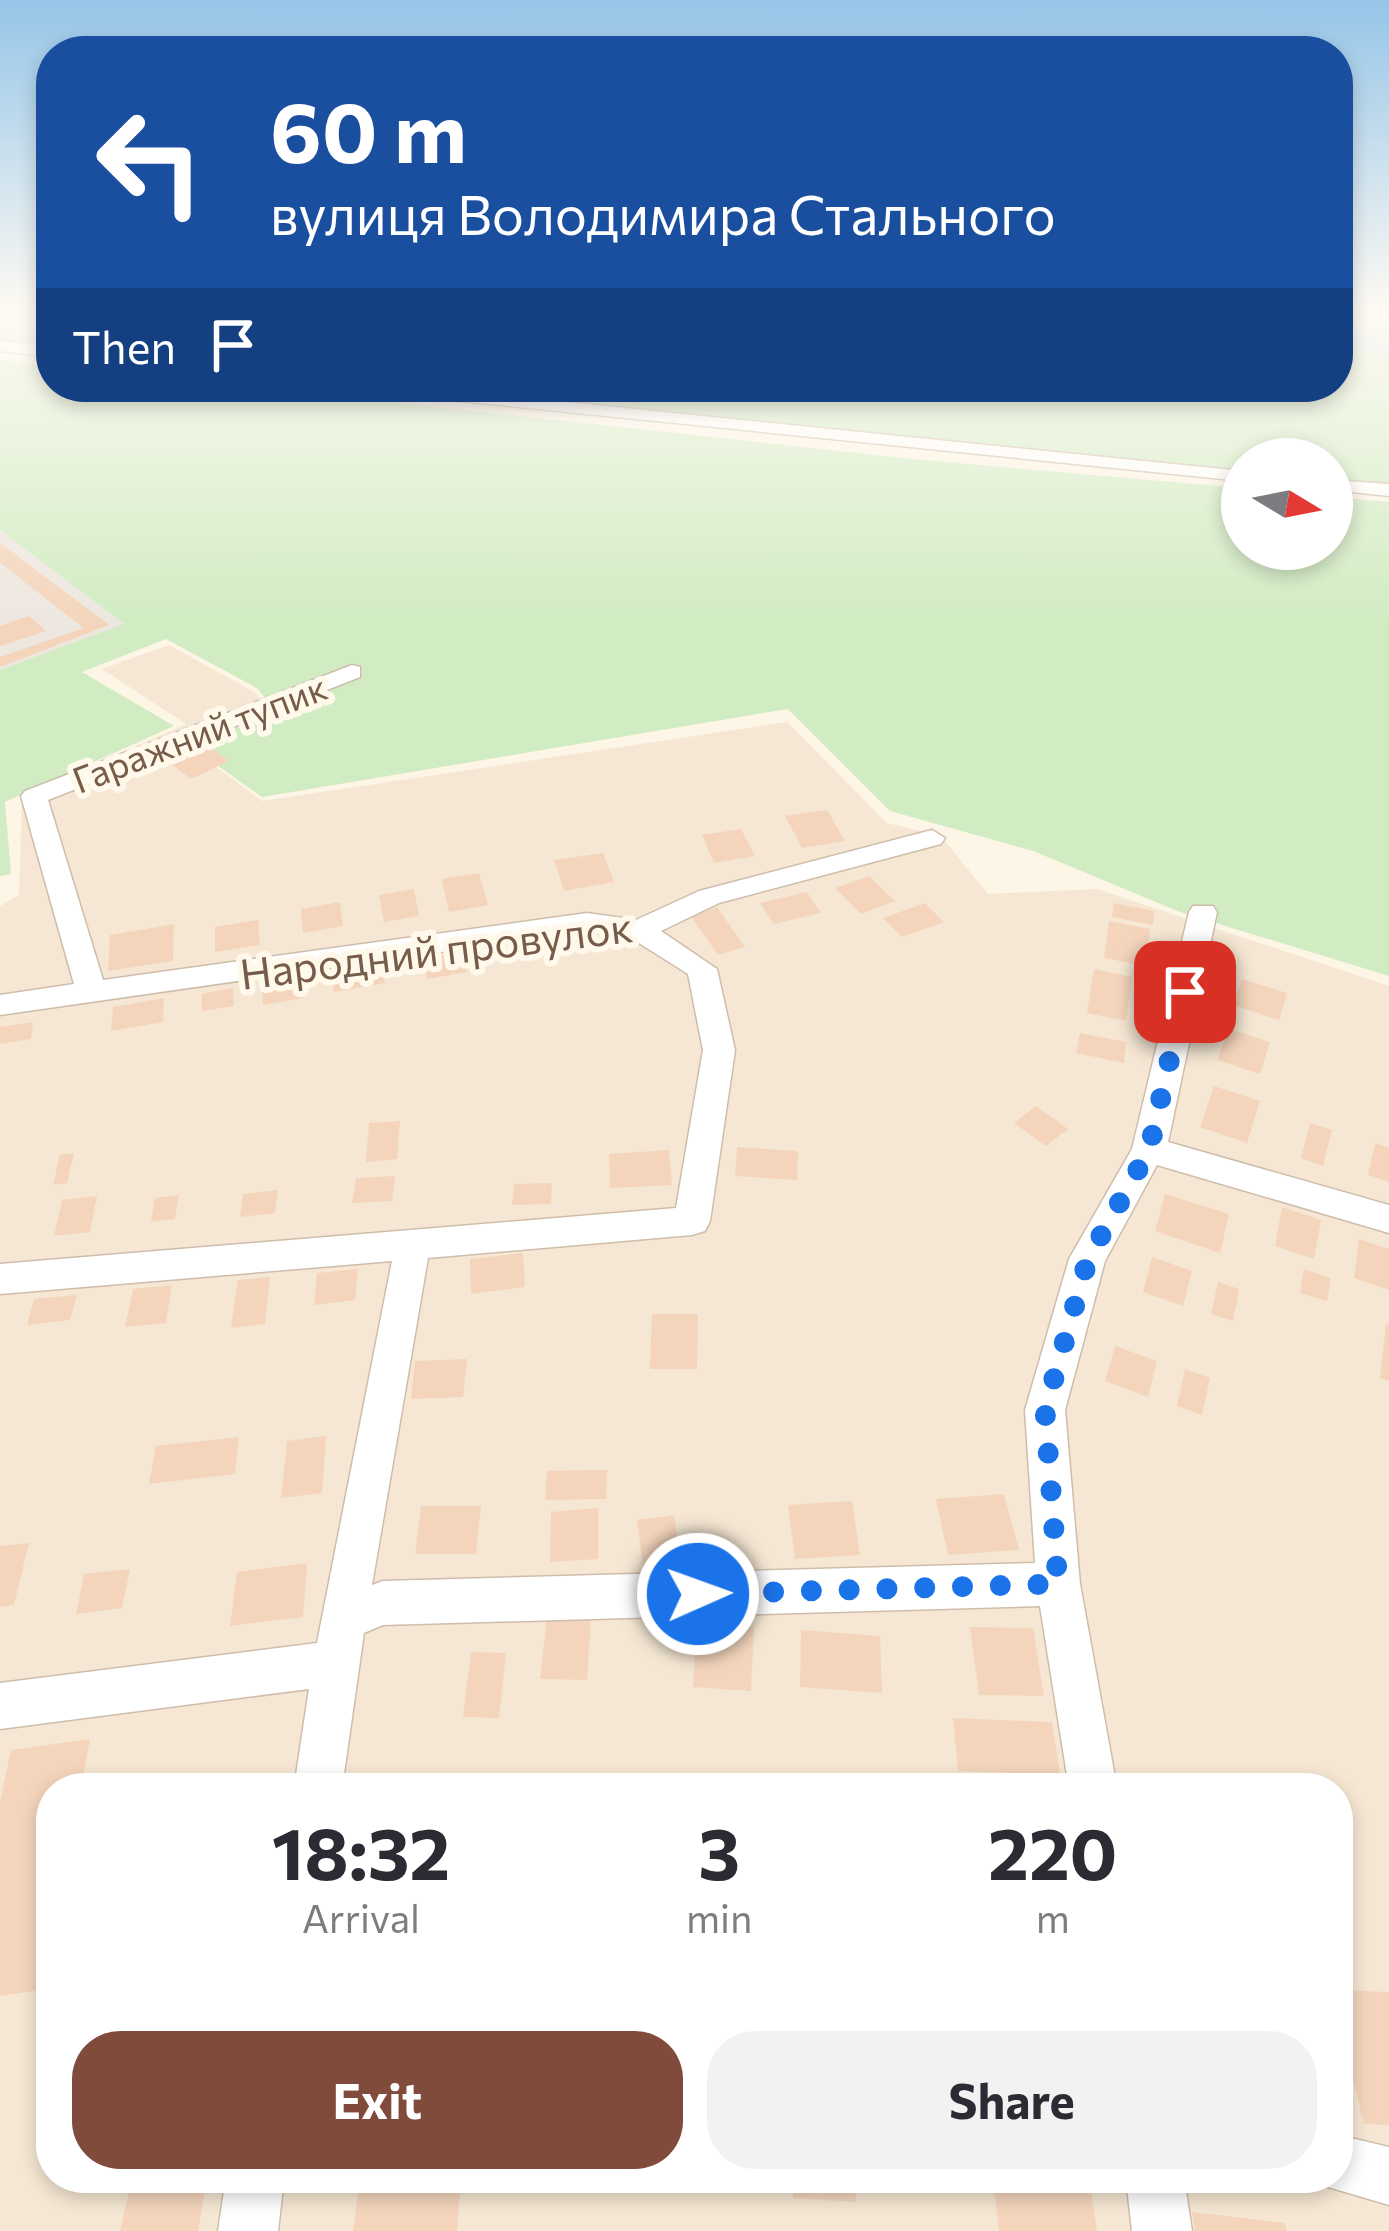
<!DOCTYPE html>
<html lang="en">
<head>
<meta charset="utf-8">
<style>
  body { margin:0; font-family:Commissioner,sans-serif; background:#f2f2f3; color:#2b2b33; height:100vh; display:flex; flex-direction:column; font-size:45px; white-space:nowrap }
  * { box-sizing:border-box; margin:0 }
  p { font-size:39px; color:#7c7c81 }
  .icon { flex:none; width:66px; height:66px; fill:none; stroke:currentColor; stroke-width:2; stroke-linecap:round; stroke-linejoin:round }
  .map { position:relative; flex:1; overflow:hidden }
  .side { position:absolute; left:36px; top:1773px; width:1317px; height:420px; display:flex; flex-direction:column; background:#fff; border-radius:48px; box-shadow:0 6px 18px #0003 }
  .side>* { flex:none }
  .banner { position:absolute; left:36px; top:36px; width:1317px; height:366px; border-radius:48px; box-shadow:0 6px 18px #0003; background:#1a4fa0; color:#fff; overflow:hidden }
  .needle { width:78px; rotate:100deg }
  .tools { position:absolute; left:1221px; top:438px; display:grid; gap:24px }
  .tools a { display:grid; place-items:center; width:132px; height:132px; border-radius:50%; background:#fff; box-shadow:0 6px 18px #0003; font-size:60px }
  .pin { position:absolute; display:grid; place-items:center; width:102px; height:102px; color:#fff; margin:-51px; border-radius:24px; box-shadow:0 6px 18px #0006 }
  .me { position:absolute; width:132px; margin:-66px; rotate:88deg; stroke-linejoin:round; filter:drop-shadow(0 0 9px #0008) }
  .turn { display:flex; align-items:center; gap:42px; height:252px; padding:0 36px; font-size:54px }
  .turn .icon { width:156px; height:156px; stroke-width:2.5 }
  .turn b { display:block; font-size:84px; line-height:102px }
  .then { display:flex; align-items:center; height:114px; padding:0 36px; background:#0003; gap:24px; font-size:45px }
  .eta { display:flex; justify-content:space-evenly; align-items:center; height:204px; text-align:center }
  .eta b { font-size:72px; font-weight:700; line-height:84px }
  .primary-button { display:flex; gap:24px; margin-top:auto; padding:24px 36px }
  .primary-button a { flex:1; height:138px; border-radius:48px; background:#814b3c; color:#fff; font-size:48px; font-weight:700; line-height:138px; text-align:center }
  .primary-button a+a { background:#f2f2f3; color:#2b2b33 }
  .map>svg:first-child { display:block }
  .residential { fill:#f5e7d3; fill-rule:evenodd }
  .industrial { fill:#ede7df }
  .green { fill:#d1ecc3 }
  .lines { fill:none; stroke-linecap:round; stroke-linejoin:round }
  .river { fill:#b9dfe8; fill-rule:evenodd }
  .building { fill:#f4d5bc }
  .minor-casing { stroke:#cfbdab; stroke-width:3 }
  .minor { fill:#fff; fill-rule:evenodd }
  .route { stroke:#1a73e8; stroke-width:21; stroke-dasharray:0 37.8 }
  .labels { text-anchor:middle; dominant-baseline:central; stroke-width:12; stroke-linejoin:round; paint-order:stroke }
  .far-street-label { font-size:36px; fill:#775c49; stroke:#fff9ec }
  .street-label { font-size:42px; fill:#775c49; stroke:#fff9ec }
</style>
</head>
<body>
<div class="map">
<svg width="1389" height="2231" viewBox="0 0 1389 2231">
  <rect width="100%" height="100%" fill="#fdf5e5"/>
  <path class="residential" d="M 169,645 L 254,692 L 268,706 L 181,741 L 262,801 L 787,722 L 887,823 L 941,836 L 988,894 L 1097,889 L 1389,986 L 1389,2231 L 0,2231 L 0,906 L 19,895 L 22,802 L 33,792 L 186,724 L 102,669 ZM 51,1788 L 1338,1788 L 1338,2178 L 51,2178 Z"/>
  <path class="industrial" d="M 0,530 L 125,625 L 0,670 Z"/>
  <path class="green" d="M 0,310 L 51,310 L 51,349 L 0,343 Z
    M 1338,310 L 1389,310 L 1389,486 L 1332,481 L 1332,459 L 1242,459 L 1242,473 L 392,387 L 1338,387 Z
    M 0,360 L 51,366 L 51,387 L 254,387 L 912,459 L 1242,488 L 1242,549 L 1332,549 L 1332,497 L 1389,502 L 1389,976 L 1180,912 L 1033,851 L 890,811 L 788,709 L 262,797 L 183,741 L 271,705 L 257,688 L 166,639 L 82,672 L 174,726 L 5,802 L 11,874 L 0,876 L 0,670 L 124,624 L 0,530 Z"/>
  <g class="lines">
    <path class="river" d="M 1338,317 L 1389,345 L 1389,361 L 1338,337 Z"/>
  </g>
  <path class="building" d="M 0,543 L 109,625 L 0,667 L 0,657 L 84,628 L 0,563 Z
    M 29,616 L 46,631 L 0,646 L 0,626 Z
    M 204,743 L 229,761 L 191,779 L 166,760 Z
    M 827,810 L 845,841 L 802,848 L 785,816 Z
    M 741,829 L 755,856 L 714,863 L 702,835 Z
    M 603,853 L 614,882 L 564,891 L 554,860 Z
    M 479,873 L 488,905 L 449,912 L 442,879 Z
    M 869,876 L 895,901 L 861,914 L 835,888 Z
    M 414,889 L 419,916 L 384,922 L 379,895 Z
    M 807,892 L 821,913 L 774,924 L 760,903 Z
    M 340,902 L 343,926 L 303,933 L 301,909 Z
    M 925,903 L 944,922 L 902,937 L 883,918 Z
    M 1114,903 L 1154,911 L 1153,925 L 1112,917 Z
    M 717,907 L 745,947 L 718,955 L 690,915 Z
    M 258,920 L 260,945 L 215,952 L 215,927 Z
    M 1109,921 L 1150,929 L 1145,966 L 1104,958 Z
    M 174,924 L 173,961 L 108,971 L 110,935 Z
    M 463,952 L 467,972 L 427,979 L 423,959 Z
    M 382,962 L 385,983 L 334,992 L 332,971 Z
    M 1094,969 L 1132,977 L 1126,1021 L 1087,1013 Z
    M 302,979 L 303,998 L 263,1005 L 262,986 Z
    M 1242,979 L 1287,993 L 1279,1020 L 1233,1005 Z
    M 233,988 L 234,1006 L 202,1011 L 202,994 Z
    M 164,998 L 163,1022 L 111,1031 L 113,1007 Z
    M 33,1022 L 31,1039 L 0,1044 L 0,1027 Z
    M 1229,1029 L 1270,1042 L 1260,1074 L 1217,1060 Z
    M 1080,1033 L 1126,1042 L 1124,1063 L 1076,1053 Z
    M 1214,1086 L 1260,1101 L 1247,1143 L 1200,1127 Z
    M 1036,1106 L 1068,1129 L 1046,1146 L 1014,1123 Z
    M 400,1121 L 397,1159 L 366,1162 L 369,1123 Z
    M 1310,1123 L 1332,1130 L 1323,1166 L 1301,1158 Z
    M 1375,1143 L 1389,1148 L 1389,1182 L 1368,1175 Z
    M 737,1147 L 798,1151 L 797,1180 L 735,1176 Z
    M 669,1150 L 672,1185 L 610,1188 L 609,1154 Z
    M 74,1153 L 67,1183 L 53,1185 L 60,1155 Z
    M 395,1176 L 392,1201 L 352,1203 L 356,1178 Z
    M 552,1183 L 551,1204 L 512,1205 L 514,1184 Z
    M 278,1190 L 275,1213 L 240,1217 L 243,1194 Z
    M 1165,1194 L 1229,1214 L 1220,1253 L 1155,1231 Z
    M 179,1195 L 175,1219 L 151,1222 L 155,1198 Z
    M 97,1196 L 90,1232 L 54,1236 L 62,1200 Z
    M 1282,1207 L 1321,1220 L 1314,1259 L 1275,1246 Z
    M 1359,1239 L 1389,1249 L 1389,1290 L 1354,1278 Z
    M 523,1253 L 525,1287 L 471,1294 L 470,1259 Z
    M 1152,1257 L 1192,1271 L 1183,1306 L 1143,1292 Z
    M 358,1269 L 355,1300 L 314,1305 L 317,1273 Z
    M 1304,1269 L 1331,1278 L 1327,1301 L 1300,1293 Z
    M 270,1277 L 265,1324 L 231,1328 L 238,1280 Z
    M 1218,1282 L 1239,1289 L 1233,1321 L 1211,1314 Z
    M 172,1285 L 166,1323 L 125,1327 L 133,1289 Z
    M 77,1295 L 70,1320 L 27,1325 L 34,1299 Z
    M 652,1314 L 698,1314 L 697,1369 L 650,1369 Z
    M 1386,1324 L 1389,1324 L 1389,1381 L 1380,1378 Z
    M 1115,1346 L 1157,1361 L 1148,1397 L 1105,1381 Z
    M 467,1359 L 463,1397 L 411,1399 L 415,1361 Z
    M 1185,1369 L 1210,1378 L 1202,1415 L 1177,1406 Z
    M 326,1436 L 322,1493 L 281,1498 L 287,1441 Z
    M 239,1437 L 235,1474 L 149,1484 L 156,1446 Z
    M 607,1470 L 606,1499 L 545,1500 L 547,1471 Z
    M 1004,1494 L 1019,1550 L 948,1555 L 936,1499 Z
    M 852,1501 L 860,1555 L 795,1559 L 788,1505 Z
    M 421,1506 L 481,1506 L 476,1554 L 415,1554 Z
    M 598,1508 L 598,1559 L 550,1562 L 551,1512 Z
    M 674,1515 L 681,1561 L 643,1566 L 637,1520 Z
    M 29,1543 L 14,1605 L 0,1607 L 0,1546 Z
    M 307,1563 L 303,1617 L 230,1626 L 237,1572 Z
    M 130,1569 L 122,1608 L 76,1614 L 84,1574 Z
    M 547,1617 L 591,1618 L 587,1680 L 540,1679 Z
    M 697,1624 L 754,1627 L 751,1691 L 693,1687 Z
    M 970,1627 L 1033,1628 L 1044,1696 L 979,1695 Z
    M 801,1630 L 880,1636 L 882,1693 L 800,1687 Z
    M 471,1652 L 506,1653 L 499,1718 L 463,1717 Z
    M 953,1718 L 1052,1722 L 1060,1775 L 958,1771 Z
    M 90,1739 L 81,1788 L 51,1788 L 51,1963 L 47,1989 L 0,1996 L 0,1803 L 11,1750 Z
    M 1338,1990 L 1389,1992 L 1389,2125 L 1364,2124 L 1338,2019 Z
    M 132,2178 L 207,2178 L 198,2231 L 120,2231 Z
    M 360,2178 L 461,2178 L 457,2231 L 353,2231 Z
    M 793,2178 L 855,2178 L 856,2202 L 793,2198 Z
    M 993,2178 L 1089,2178 L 1097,2231 L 999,2231 Z
    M 1192,2212 L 1285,2223 L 1287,2231 L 1195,2231 Z"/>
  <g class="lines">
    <defs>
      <path id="minor" d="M 0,341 L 51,346 L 51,356 L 0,351 Z
        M 364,387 L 419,387 L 1242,471 L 1242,481 L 372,392 Z
        M 1332,480 L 1389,484 L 1389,496 L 1332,490 Z
        M 352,665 L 360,667 L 360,677 L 48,800 L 103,980 L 587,913 L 636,920 L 699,891 L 932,830 L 945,838 L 941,844 L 719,903 L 661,931 L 717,969 L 735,1050 L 710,1221 L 705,1231 L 692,1235 L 428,1258 L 372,1585 L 383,1581 L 1035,1563 L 1025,1410 L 1069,1259 L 1132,1149 L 1189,912 L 1193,906 L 1213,906 L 1217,912 L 1168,1142 L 1389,1205 L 1389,1233 L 1157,1165 L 1105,1261 L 1065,1410 L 1080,1584 L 1117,1788 L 1069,1788 L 1040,1606 L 383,1625 L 364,1633 L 342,1788 L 294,1788 L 309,1689 L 0,1729 L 0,1683 L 317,1643 L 392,1261 L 0,1294 L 0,1264 L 676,1208 L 703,1050 L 688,974 L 631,938 L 587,931 L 0,1015 L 0,995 L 74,984 L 21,796 L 25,791 Z
        M 1338,2135 L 1389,2147 L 1389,2205 L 1318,2184 L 1315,2178 L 1338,2178 Z
        M 226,2178 L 284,2178 L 278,2231 L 218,2231 Z
        M 1126,2178 L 1184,2178 L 1192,2231 L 1132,2231 Z"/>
    </defs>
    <use href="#minor" class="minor-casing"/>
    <use href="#minor" class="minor"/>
  </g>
  <linearGradient id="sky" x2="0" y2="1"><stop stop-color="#95c5e8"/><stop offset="0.5" stop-color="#fefaf3"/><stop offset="1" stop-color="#fefaf3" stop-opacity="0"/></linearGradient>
  <rect width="1389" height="622" fill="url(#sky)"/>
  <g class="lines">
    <path class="route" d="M 698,1594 L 1058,1584 L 1045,1410 L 1088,1259 L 1149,1150 L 1185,992"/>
  </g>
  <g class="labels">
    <g class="far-street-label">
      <text transform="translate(199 732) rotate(-21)">Гаражний тупик</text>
    </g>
    <g class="street-label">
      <text transform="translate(436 949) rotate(-7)">Народний провулок</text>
    </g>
  </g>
</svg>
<div class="tools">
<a><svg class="needle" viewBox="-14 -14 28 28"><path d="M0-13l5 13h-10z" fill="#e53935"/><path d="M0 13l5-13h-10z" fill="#7c7c81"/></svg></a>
</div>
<div class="pin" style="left:1185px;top:992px;background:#d93025"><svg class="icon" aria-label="arrive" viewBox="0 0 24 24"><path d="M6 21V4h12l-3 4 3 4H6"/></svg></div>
<svg class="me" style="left:698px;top:1594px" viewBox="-20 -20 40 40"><circle r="17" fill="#1a73e8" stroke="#fff" stroke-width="3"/><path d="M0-11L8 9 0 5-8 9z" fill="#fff"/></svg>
<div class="banner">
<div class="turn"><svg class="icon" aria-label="left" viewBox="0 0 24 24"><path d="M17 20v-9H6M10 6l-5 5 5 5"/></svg><div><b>60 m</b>вулиця Володимира Стального</div></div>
<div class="then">Then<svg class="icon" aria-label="arrive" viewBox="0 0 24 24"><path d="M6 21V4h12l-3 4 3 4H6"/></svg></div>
</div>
<section class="side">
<div class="eta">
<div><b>18:32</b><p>Arrival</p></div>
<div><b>3</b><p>min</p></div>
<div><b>220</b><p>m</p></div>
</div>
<div class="primary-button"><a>Exit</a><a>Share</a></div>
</section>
</div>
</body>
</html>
